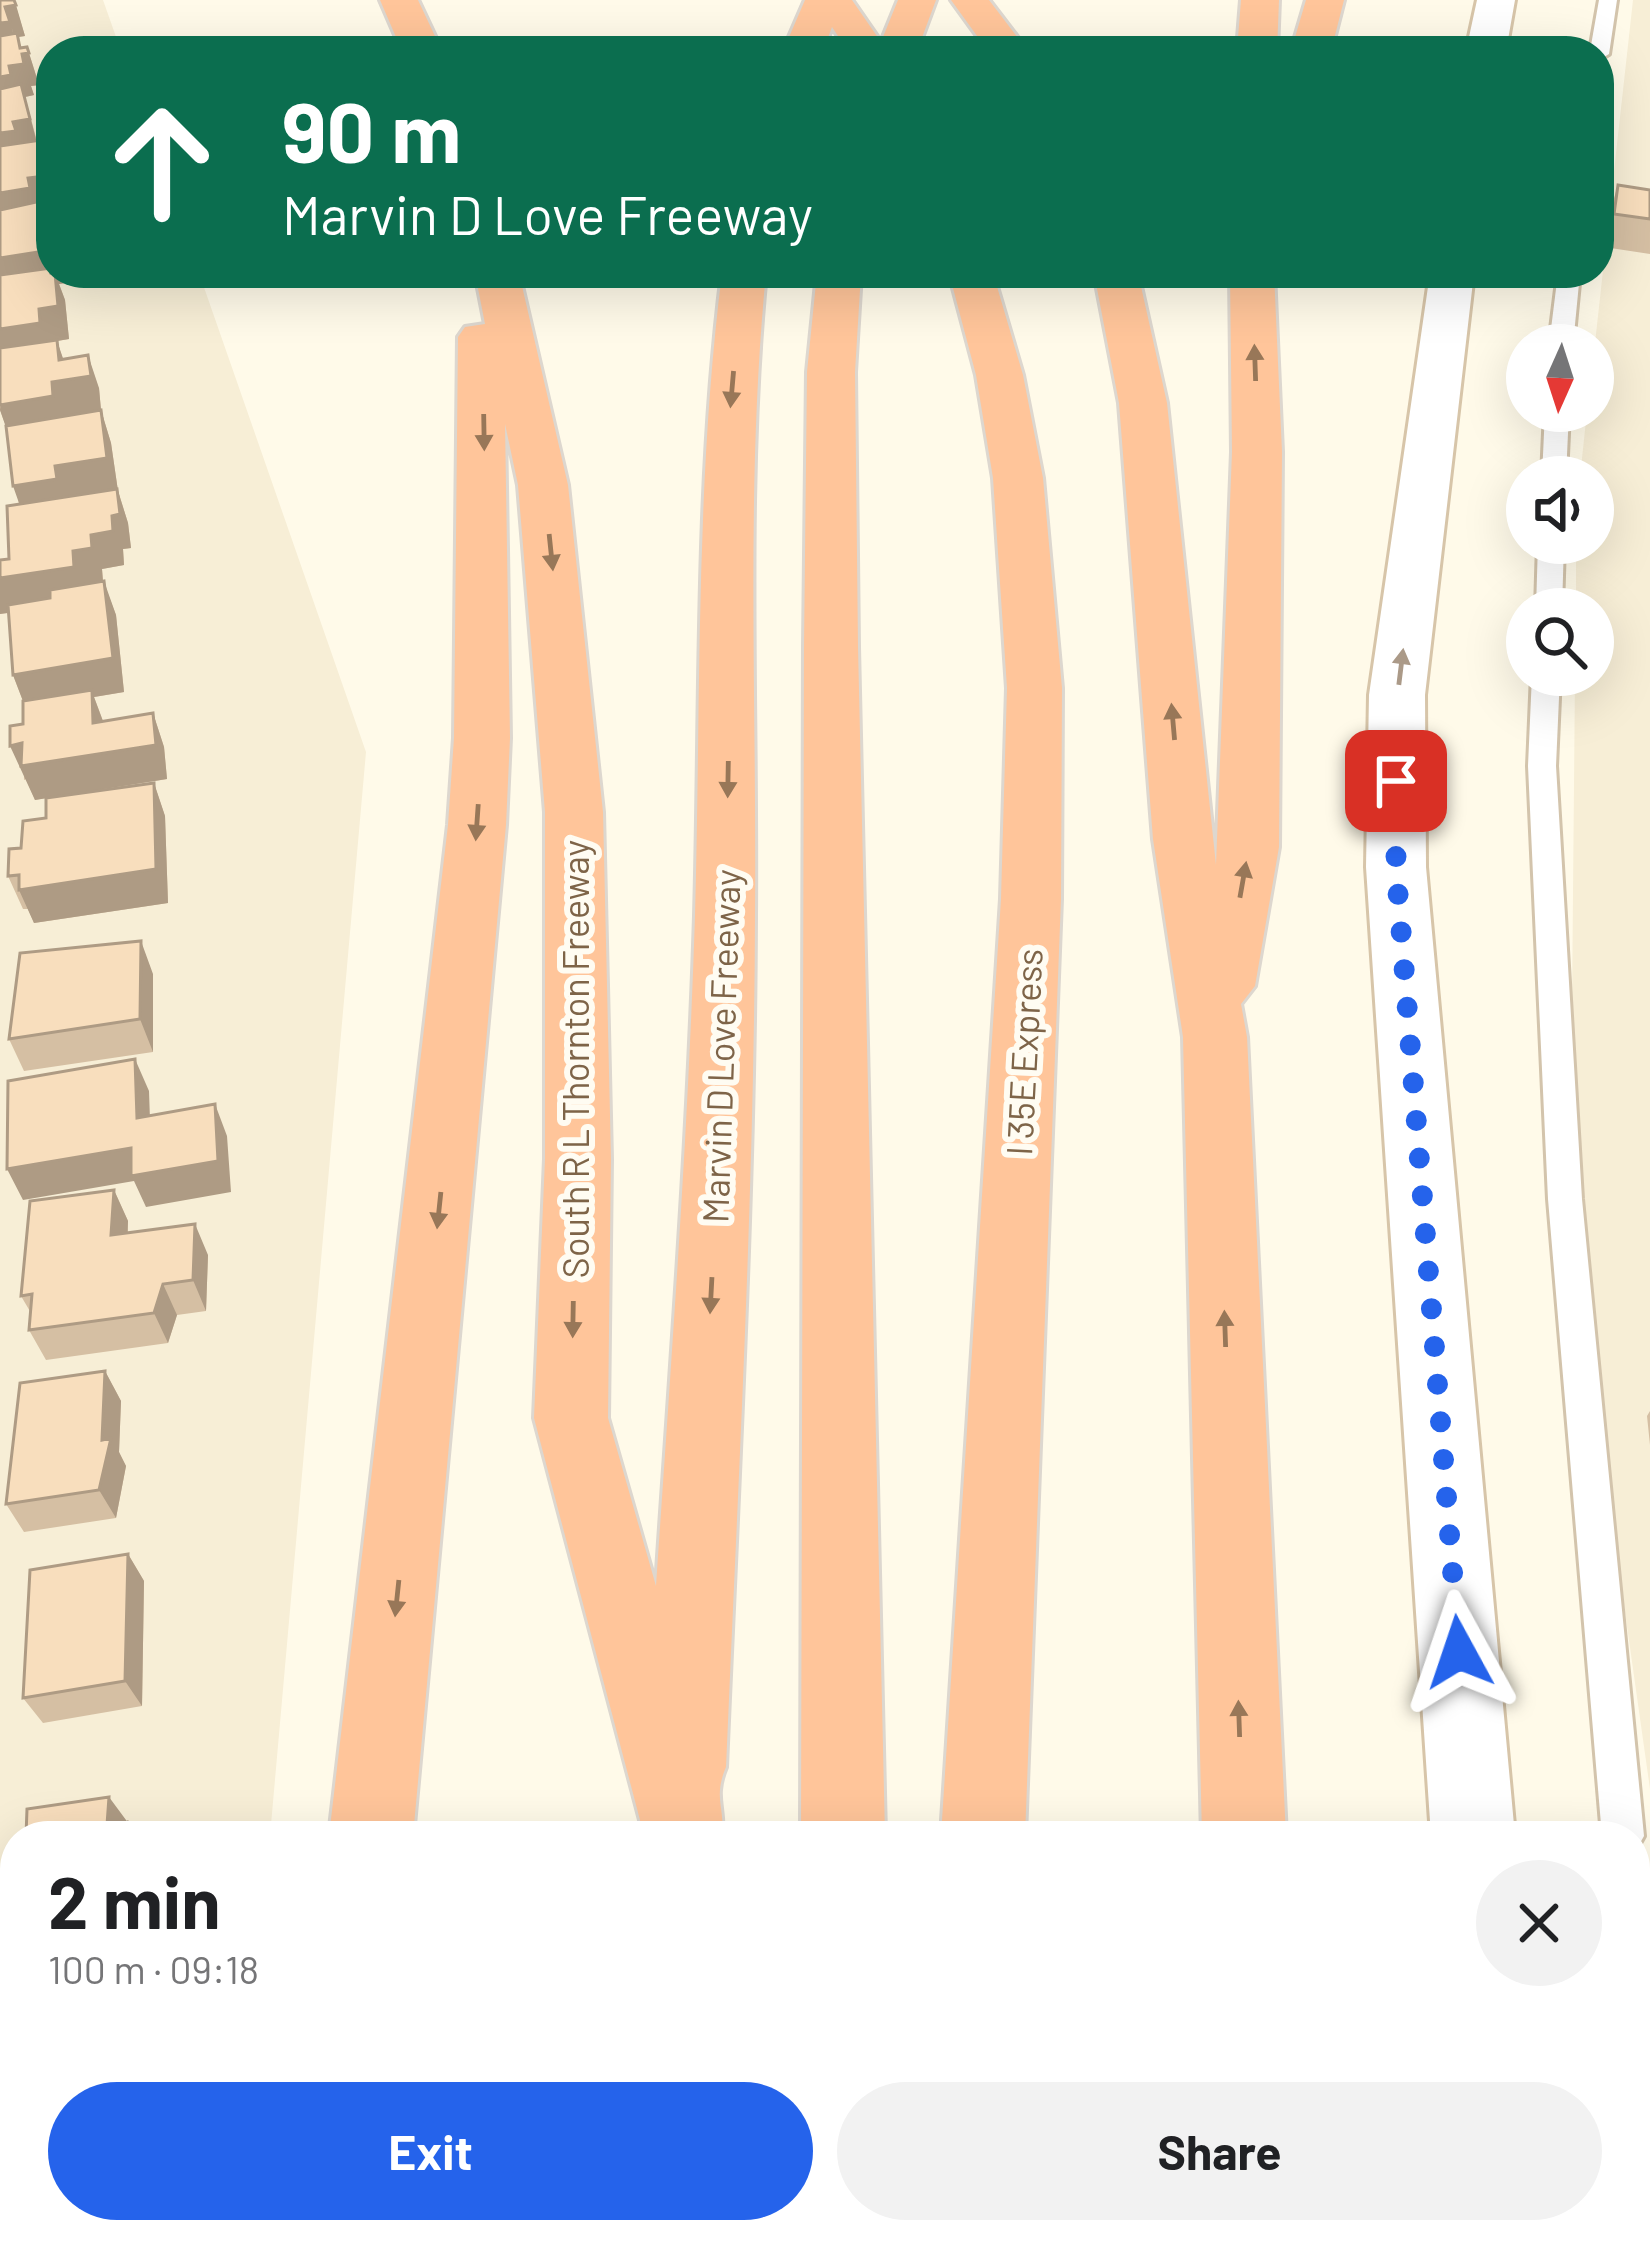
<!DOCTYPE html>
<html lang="en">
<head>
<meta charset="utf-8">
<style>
  body { margin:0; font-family:Barlow,sans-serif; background:#f2f2f2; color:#202124; height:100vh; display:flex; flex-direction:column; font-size:45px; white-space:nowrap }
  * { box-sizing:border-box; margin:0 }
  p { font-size:39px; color:#757577 }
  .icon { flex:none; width:66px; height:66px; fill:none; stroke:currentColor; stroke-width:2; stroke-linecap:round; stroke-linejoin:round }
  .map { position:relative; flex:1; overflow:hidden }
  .drawer { position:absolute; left:0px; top:1821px; width:1650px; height:423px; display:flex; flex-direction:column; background:#fff; border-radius:48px 48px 0 0; box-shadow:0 12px 48px #0002 }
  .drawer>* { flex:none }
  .guide { position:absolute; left:36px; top:36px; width:1578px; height:252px; border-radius:48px; box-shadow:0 12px 48px #0002; background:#0b6e4f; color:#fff; overflow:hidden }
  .needle { width:78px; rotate:183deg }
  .controls { position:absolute; left:1506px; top:324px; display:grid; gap:24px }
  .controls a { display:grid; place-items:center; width:108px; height:108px; border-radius:50%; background:#fff; box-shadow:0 12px 48px #0002; font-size:60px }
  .pin { position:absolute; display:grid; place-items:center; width:102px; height:102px; color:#fff; margin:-51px; border-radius:24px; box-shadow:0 6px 18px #0006 }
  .me { position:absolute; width:132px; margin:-66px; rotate:355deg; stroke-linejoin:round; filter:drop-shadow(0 0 9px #0008) }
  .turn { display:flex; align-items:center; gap:42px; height:252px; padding:0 48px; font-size:54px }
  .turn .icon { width:156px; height:156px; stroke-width:2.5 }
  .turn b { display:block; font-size:84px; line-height:102px }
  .round { display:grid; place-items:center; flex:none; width:126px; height:126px; border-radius:63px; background:#f2f2f2 }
  .head { display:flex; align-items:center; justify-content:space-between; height:204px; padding:0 48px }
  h1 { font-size:72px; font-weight:700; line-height:90px }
  .cta { display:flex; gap:24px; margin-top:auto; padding:24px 48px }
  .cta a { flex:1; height:138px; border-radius:72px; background:#2563eb; color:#fff; font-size:48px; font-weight:700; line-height:138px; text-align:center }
  .cta a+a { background:#f2f2f2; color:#202124 }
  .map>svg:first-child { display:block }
  .residential { fill:#f7eed6 }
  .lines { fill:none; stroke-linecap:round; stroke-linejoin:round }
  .lane-casing { stroke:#d3c4ac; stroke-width:6 }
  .secondary-casing { stroke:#d7c5a9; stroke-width:6 }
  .highway-casing { stroke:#ddd7cf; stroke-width:6 }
  .lane { fill:#fff; fill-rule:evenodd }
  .secondary { fill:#fff; fill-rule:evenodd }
  .highway { fill:#ffc59a; fill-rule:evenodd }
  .wall { fill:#d5bfa3 }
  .shaded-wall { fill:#ae9b84 }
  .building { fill:#f8debd; stroke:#ae9b84; stroke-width:3 }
  .oneway { fill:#987758 }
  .oneway2 { fill:#ab9a88 }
  .route { stroke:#2563eb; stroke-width:21; stroke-dasharray:0 37.8 }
  .labels { text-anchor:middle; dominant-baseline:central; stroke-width:12; stroke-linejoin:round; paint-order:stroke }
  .street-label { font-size:36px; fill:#7e6448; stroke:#fffcf2 }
</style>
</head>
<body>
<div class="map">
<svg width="1650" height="2242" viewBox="0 0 1650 2242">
  <rect width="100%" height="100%" fill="#fffae9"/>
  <path class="residential" d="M 0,0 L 103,0 L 121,51 L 51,51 L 51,273 L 199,273 L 366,752 L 270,1836 L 15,1836 L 15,2229 L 235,2229 L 234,2242 L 0,2242 Z
    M 1633,0 L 1650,0 L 1650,1789 L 1570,1223 L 1575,675 L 1593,675 L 1593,609 L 1576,609 L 1576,543 L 1593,543 L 1593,477 L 1580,477 L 1587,411 L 1593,411 L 1593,361 Z"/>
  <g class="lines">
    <defs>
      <path id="lane" d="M 1599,0 L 1617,0 L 1609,54 L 1599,60 L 1599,51 L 1590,51 Z
        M 1558,273 L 1580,273 L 1573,345 L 1549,345 Z
        M 1545,411 L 1569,411 L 1566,477 L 1542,477 Z
        M 1538,543 L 1564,543 L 1562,609 L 1536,609 Z
        M 1532,675 L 1560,675 L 1556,766 L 1582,1199 L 1644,1836 L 1635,1852 L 1635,1836 L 1602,1836 L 1548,1199 L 1528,766 Z
        M 1635,1935 L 1650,1941 L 1650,2109 L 1635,2102 Z"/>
      <path id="secondary" d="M 1477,0 L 1515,0 L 1506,51 L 1466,51 Z
        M 1430,273 L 1474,273 L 1425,695 L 1426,867 L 1515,1836 L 1431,1836 L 1366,867 L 1369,695 Z
        M 1461,2229 L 1555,2229 L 1556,2242 L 1462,2242 Z"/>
      <path id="highway" d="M 380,0 L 418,0 L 442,51 L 402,51 Z
        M 805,0 L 852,0 L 881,42 L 898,0 L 936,0 L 917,51 L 848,51 L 832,27 L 823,51 L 783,51 Z
        M 951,0 L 989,0 L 1028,51 L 988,51 Z
        M 1241,0 L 1279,0 L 1277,51 L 1237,51 Z
        M 1306,0 L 1344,0 L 1331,51 L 1291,51 Z
        M 475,273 L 519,273 L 568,485 L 603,812 L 611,1159 L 608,1418 L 656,1586 C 671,1363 688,1139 695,916 C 701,701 695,487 722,273 L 766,273 C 745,487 757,701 755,916 C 754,1200 738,1483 726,1767 C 713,1798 725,1806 722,1836 L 638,1836 L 640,1820 L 534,1418 L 545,1159 L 545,812 L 518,485 L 505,424 L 510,738 L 506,825 L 413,1836 L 329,1836 L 448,825 L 454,738 L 458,337 L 465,327 L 485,324 Z
        M 817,273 L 861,273 L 855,372 L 858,647 L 885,1836 L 801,1836 L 804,647 L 807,372 Z
        M 949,273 L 993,273 L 1023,375 L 1043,478 L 1062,688 L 1061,899 L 1025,1836 L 941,1836 L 1001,899 L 1007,688 L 993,478 L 976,375 Z
        M 1094,273 L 1138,273 L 1167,403 L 1216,865 L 1232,452 L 1230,273 L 1274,273 L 1282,452 L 1279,847 L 1255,986 L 1241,1004 L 1247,1037 L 1286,1836 L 1202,1836 L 1183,1037 L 1153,839 L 1119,403 Z
        M 262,2229 L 356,2229 L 354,2242 L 260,2242 Z
        M 591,2229 L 685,2229 L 684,2242 L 590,2242 Z
        M 795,2229 L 889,2229 L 889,2242 L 795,2242 Z
        M 905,2229 L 999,2229 L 998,2242 L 904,2242 Z
        M 1211,2229 L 1305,2229 L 1306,2242 L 1212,2242 Z"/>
    </defs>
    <use href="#lane" class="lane-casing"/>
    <use href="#secondary" class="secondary-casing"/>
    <use href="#highway" class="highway-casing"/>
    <use href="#lane" class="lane"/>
    <use href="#secondary" class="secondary"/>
    <use href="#highway" class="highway"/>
  </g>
  <path class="wall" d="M 0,0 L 14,0 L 25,36 L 18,37 L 21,48 L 27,47 L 39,85 L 31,86 L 34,95 L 25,97 L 37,141 L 41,140 L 46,157 L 97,278 L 59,284 L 65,300 L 69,339 L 57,341 L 63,359 L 99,388 L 101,410 L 111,443 L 118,491 L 128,523 L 131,548 L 123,549 L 124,565 L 102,569 L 103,581 L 116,615 L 124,692 L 94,697 L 103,721 L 153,713 L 164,747 L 167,779 L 56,797 L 154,783 L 165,816 L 168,903 L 34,923 L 28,909 L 23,909 L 8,876 L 21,848 L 46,818 L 46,798 L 35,800 L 26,779 L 24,780 L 23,701 L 13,675 L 9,613 L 0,614 L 0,560 L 9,559 L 19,504 L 7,429 L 0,410 Z
    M 1618,185 L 1650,190 L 1650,254 L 1604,247 L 1608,218 Z
    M 153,974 L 153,1052 L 24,1071 L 9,1039 Z
    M 114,1190 L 128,1221 L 128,1233 L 208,1255 L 206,1311 L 177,1315 L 168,1343 L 46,1360 L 29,1330 L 31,1313 L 21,1296 Z
    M 105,1371 L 121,1401 L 119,1452 L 126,1466 L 116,1518 L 24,1532 L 6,1504 Z
    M 1650,1411 L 1650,1445 L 1647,1416 Z
    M 128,1554 L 144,1581 L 142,1706 L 43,1723 L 23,1698 Z"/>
  <path class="shaded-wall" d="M 16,5 L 25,36 L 18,37 L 23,54 L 29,53 L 39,85 L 31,86 L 34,95 L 25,97 L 39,151 L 0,167 L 0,133 L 13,122 L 0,110 L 0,77 L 9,66 L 15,38 L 5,7 Z
    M 10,22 L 19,53 L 0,56 L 0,23 Z
    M 41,140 L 48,166 L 51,166 L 51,209 L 0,227 L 0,193 L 28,178 L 43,167 Z
    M 51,250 L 51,273 L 96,273 L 97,278 L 59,284 L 65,300 L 69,339 L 57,341 L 68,373 L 88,355 L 99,388 L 101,410 L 111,443 L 118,491 L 128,523 L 131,548 L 123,549 L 124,565 L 102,569 L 103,582 L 86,601 L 0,614 L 0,578 L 25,520 L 13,486 L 10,439 L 0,410 L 6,363 L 0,347 L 0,329 L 39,309 L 0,286 L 0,258 Z
    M 104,581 L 116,615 L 124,692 L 94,697 L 104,724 L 153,713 L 164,747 L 167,779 L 35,800 L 10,746 L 22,743 L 26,709 L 13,675 Z
    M 154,783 L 165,816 L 168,903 L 34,923 L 19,890 Z
    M 141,941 L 153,974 L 153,1052 L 140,1019 Z
    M 135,1059 L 149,1091 L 151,1149 L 137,1118 Z
    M 215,1104 L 227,1136 L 231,1192 L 146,1207 L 134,1181 L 23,1200 L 7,1169 Z
    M 114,1190 L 128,1221 L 126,1266 L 111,1235 Z
    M 195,1224 L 208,1255 L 206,1311 L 193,1280 Z
    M 163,1284 L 177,1315 L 168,1343 L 154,1313 Z
    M 105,1371 L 121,1401 L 119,1452 L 126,1466 L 116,1518 L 99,1490 Z
    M 128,1554 L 144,1581 L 142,1706 L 125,1681 Z
    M 109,1797 L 126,1820 L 126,1836 L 107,1825 Z
    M 127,1822 L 138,1836 L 127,1836 Z
    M 113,2229 L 133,2229 L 133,2242 L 113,2242 Z"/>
  <path class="building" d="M 0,0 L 14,0 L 16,5 L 5,7 L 10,22 L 0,23 Z
    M 17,33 L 20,48 L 27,47 L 29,53 L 22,54 L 24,64 L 9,66 L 11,75 L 0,77 L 0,36 Z
    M 21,84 L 30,119 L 13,122 L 16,131 L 0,133 L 0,89 Z
    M 41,140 L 43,157 L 51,156 L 51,166 L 43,167 L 45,176 L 28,178 L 30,188 L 0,193 L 0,146 Z
    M 1618,185 L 1650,190 L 1650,219 L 1614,214 Z
    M 51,191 L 51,250 L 0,258 L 0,210 L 45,200 L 44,192 Z
    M 51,268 L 51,273 L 55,273 L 58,306 L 39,309 L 40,323 L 0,329 L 0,275 Z
    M 57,340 L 59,360 L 88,355 L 91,376 L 52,382 L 53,396 L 0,405 L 0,348 Z
    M 101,410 L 107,458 L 55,466 L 57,479 L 13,486 L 6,426 Z
    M 117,489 L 120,514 L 112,516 L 113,531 L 91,535 L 92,548 L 73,551 L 74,567 L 0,578 L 0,560 L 9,559 L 7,506 Z
    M 104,581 L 113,658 L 13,675 L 8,605 L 50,598 L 50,590 Z
    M 92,690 L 93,723 L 153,713 L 156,745 L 21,766 L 22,743 L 10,746 L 10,726 L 23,724 L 23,701 Z
    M 154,783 L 156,869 L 19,890 L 19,875 L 8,876 L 9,849 L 21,848 L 23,821 L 46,818 L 46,798 Z
    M 141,941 L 140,1019 L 9,1039 L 20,953 Z
    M 135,1059 L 137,1118 L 215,1104 L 218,1161 L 131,1176 L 131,1148 L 7,1169 L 8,1081 Z
    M 114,1190 L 111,1235 L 195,1224 L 193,1280 L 163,1284 L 154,1313 L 29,1330 L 32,1294 L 21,1296 L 30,1201 Z
    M 105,1371 L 102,1440 L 111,1438 L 99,1490 L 6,1504 L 20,1383 Z
    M 128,1554 L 125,1681 L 23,1698 L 30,1570 Z
    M 109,1797 L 107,1825 L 127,1822 L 127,1836 L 26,1836 L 27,1809 Z
    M 15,2101 L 15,2229 L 113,2229 L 113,2242 L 0,2242 L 0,2104 Z"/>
  <defs><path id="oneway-solid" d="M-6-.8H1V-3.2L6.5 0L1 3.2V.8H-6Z" transform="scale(3)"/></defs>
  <g class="oneway">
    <use href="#oneway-solid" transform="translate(1255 363) rotate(-92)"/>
    <use href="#oneway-solid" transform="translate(732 389) rotate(95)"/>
    <use href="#oneway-solid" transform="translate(484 432) rotate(89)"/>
    <use href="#oneway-solid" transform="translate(551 552) rotate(84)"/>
    <use href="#oneway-solid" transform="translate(1173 722) rotate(-95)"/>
    <use href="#oneway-solid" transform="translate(728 779) rotate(91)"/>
    <use href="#oneway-solid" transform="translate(477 822) rotate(94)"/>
    <use href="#oneway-solid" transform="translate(1243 880) rotate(-80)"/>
    <use href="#oneway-solid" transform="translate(439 1210) rotate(96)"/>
    <use href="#oneway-solid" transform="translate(711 1295) rotate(93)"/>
    <use href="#oneway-solid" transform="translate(573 1319) rotate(91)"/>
    <use href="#oneway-solid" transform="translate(1225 1329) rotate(-92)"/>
    <use href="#oneway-solid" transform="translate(397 1598) rotate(96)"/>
    <use href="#oneway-solid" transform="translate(1239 1719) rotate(-92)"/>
  </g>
  <use class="oneway2" href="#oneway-solid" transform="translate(1401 667) rotate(-83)"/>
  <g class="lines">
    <path class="route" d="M 1396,781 L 1396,868 L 1459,1652"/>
  </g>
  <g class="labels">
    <g class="street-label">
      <text transform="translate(720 1046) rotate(-88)">Marvin D Love Freeway</text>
      <text transform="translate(1023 1052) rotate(-87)">I 35E Express</text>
      <text transform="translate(574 1059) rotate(-90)">South R L Thornton Freeway</text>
    </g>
  </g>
</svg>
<div class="controls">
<a><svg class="needle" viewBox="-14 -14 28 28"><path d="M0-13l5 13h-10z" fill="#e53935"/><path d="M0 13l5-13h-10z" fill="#757577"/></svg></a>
<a><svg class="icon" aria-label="sound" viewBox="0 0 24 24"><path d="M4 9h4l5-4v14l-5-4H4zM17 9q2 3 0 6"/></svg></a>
<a><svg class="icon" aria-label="search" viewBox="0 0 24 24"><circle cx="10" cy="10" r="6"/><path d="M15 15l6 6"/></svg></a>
</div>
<div class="pin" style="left:1396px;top:781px;background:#d93025"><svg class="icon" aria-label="arrive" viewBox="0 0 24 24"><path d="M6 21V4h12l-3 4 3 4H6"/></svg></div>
<svg class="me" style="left:1459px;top:1652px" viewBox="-20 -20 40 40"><path d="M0-17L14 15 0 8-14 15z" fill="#2563eb" stroke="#fff" stroke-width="4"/></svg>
<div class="guide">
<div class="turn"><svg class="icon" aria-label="ahead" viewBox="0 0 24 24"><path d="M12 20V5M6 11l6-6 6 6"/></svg><div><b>90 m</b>Marvin D Love Freeway</div></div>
</div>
<section class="drawer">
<div class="head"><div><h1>2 min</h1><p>100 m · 09:18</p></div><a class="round"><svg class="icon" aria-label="close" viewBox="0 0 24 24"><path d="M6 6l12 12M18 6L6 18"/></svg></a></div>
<div class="cta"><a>Exit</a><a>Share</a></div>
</section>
</div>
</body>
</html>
